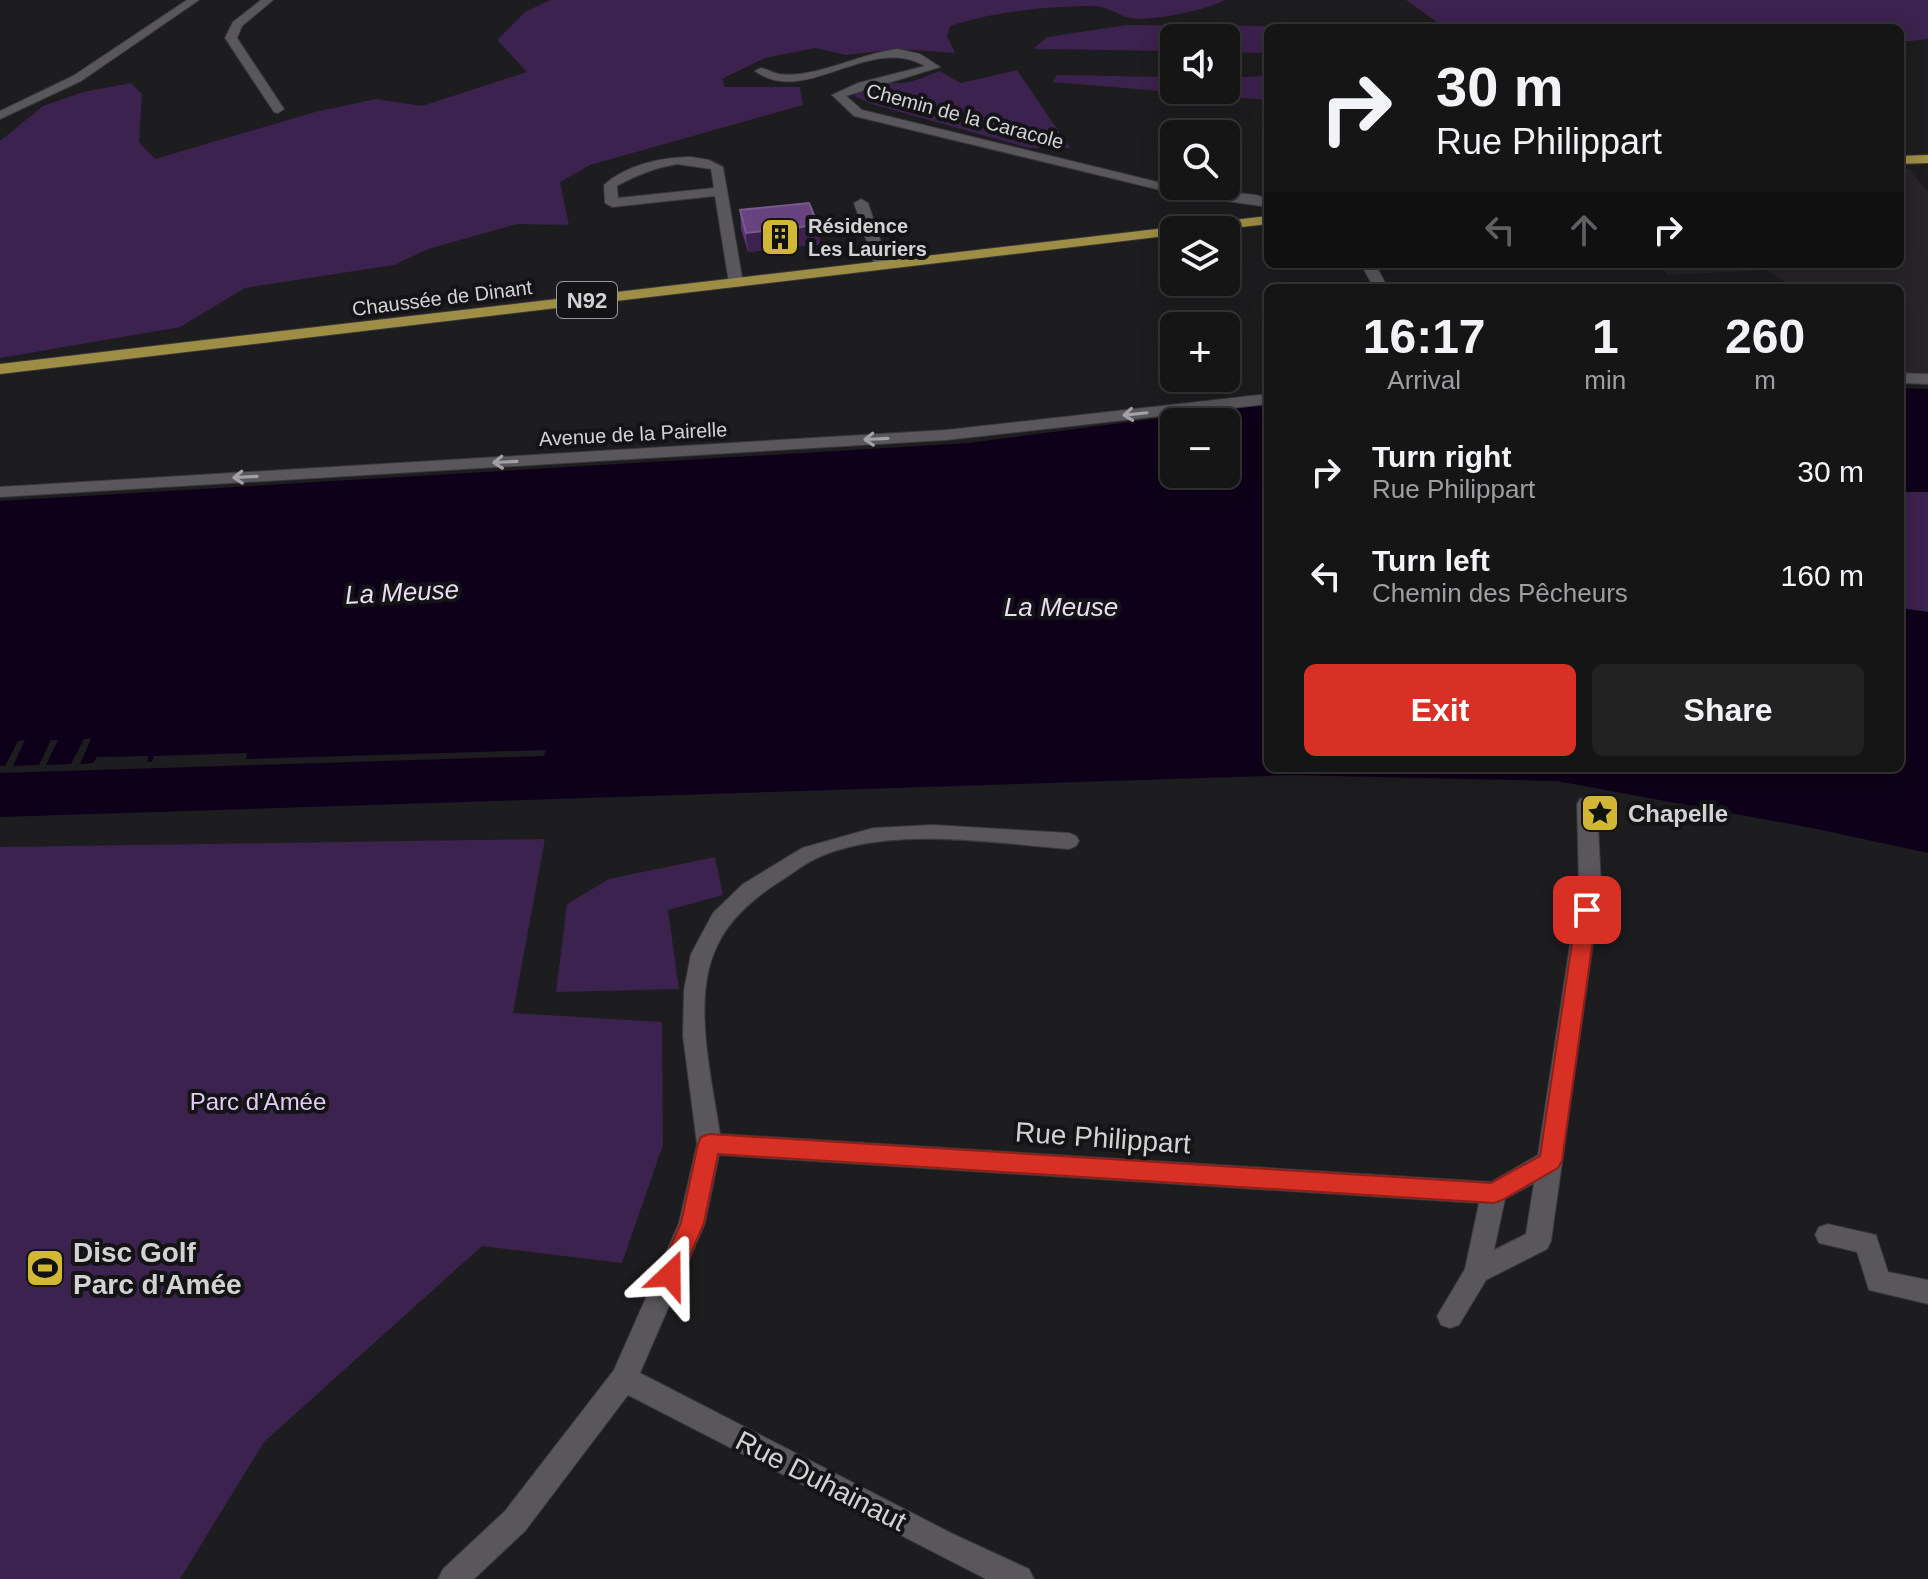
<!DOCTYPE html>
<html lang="en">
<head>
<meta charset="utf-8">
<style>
  body { margin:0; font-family:Arial,sans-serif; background:#232223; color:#f1f3f6; height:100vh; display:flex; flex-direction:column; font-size:30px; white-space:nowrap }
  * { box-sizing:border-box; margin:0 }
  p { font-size:26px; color:#9e9fa1 }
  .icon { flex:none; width:44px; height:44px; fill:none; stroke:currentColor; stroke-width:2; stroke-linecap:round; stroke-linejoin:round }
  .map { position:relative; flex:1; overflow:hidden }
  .side { position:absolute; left:1264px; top:284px; width:640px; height:488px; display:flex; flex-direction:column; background:#161516; border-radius:12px; box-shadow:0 4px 20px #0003,0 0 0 2px #353435 }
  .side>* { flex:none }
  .top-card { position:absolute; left:1264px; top:24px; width:640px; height:244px; border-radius:12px; box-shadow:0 4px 20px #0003,0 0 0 2px #353435; background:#161516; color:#f1f3f6; overflow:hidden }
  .controls { position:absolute; left:1160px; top:24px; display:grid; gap:16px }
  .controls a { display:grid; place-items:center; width:80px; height:80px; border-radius:12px; background:#161516; box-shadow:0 4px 20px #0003,0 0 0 2px #353435; font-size:40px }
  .pin { position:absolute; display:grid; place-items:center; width:68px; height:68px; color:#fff; margin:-34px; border-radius:16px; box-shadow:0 4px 12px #0006 }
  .me { position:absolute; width:88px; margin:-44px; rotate:23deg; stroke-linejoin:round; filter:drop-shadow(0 0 6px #0008) }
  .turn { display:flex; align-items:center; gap:28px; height:168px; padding:0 40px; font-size:36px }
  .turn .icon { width:104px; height:104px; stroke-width:2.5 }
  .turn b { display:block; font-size:56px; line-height:68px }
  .lanes { display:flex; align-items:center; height:76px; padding:0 40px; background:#0003; justify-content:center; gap:40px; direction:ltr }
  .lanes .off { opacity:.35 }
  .eta { display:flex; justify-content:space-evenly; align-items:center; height:136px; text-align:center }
  .eta b { font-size:48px; font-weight:800; line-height:56px }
  .action { display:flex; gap:16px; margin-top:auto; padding:16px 40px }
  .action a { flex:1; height:92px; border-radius:12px; background:#d93025; color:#fff; font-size:32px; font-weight:800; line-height:92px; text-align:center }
  .action a+a { background:#232223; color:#f1f3f6 }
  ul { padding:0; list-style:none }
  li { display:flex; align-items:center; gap:24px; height:104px; padding:0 40px }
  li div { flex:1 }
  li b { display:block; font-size:30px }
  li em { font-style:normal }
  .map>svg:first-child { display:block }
  .built { fill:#28242a }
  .green { fill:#3c224e }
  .water { fill:#0e001a; fill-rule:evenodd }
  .pier { fill:#1d1c1e }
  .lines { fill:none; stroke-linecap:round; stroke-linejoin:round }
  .minor-casing { stroke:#393739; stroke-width:2 }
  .tertiary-casing { stroke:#393739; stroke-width:2 }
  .primary-casing { stroke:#393739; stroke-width:2 }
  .minor { fill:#59575b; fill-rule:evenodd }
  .tertiary { fill:#59575b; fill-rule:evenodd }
  .primary { fill:#9e8d44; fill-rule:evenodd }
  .wall { fill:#5c3276 }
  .shaded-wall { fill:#3d224f }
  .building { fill:#694380; stroke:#795a8d; stroke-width:2 }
  .oneway { stroke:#a2a1a3 }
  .route { fill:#d93025; stroke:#8d1f18; stroke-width:2 }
  .labels { text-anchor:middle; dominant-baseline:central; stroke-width:8; stroke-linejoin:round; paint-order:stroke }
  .far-street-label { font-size:20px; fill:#d3d2d3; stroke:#141315 }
  .far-poi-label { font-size:20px; font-weight:bold; fill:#d3d2d3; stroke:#141315; text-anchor:start }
  .shield { fill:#141315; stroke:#9a999a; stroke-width:2 }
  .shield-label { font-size:22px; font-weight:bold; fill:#d3d2d3 }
  .poi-label { font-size:24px; font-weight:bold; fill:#d3d2d3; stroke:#141315; text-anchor:start }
  .park-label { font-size:24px; fill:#e2caf4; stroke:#141315 }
  .water-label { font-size:26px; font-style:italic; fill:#e9ddf3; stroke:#141315 }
  .near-street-label { font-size:28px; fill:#d3d2d3; stroke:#141315 }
  .near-poi-label { font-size:28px; font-weight:bold; fill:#d3d2d3; stroke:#141315; text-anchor:start }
</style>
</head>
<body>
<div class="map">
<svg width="1928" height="1579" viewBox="0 0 1928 1579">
  <rect width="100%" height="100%" fill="#1d1c1e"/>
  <path class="built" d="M 1900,169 L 1910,169 L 1928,192 L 1928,375 L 1901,374 L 1900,371 L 1900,288 L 1794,288 L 1767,270 L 1668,275 L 1658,264 L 1680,264 L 1684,268 L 1756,264 L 1900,264 Z"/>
  <path class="green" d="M 550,0 L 1225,0 C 1207,10 1150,22 1130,18 C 1118,15 1108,7 1096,6 C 1048,6 995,11 950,26 L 947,36 L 955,53 L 899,49 L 846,55 L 815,48 L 765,58 L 722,79 L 725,87 L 800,87 L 803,105 L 590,165 L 560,182 L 569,225 L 517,224 L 428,249 L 394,265 L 245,288 L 180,327 L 0,358 L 0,141 L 43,106 L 83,92 L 131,83 L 142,94 L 139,142 L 155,159 L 315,112 L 376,99 L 422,106 L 527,72 L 497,40 L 525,12 Z
    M 1406,0 L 1928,0 L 1928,39 L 1901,42 L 1900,59 L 1900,28 L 1428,28 L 1441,25 Z
    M 1127,25 L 1267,26 L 1278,28 L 1268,28 L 1268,53 L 1226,52 L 1226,38 L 1174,38 L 1174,51 L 1033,49 L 1047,37 Z
    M 1268,61 L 1268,100 L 1053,82 L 1057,75 L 1174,77 L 1174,90 L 1226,90 L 1226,78 L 1262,76 Z
    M 1017,70 L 1070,148 L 1029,148 L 872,104 L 854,96 C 869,79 889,85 909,82 C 919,80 930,74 940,71 L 961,83 Z
    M 1900,492 L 1928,492 L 1928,612 L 1900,608 Z
    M 545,839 L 513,1013 L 662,1022 L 663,1145 L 622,1263 L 482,1246 L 264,1442 L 180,1579 L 0,1579 L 0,847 Z
    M 715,857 L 723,895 L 668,910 L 679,989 L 556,992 L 567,904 L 609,879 Z"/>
  <path class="water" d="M 1900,388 L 1928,389 L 1928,492 L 1900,492 Z
    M 1268,404 L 1268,768 L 1900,768 L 1900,608 L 1928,612 L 1928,853 L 1817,829 L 1557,781 L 1292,775 L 0,817 L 0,501 L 969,443 ZM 1174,422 L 1226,422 L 1226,474 L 1174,474 Z"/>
  <path class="pier" d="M 84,739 L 91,739 L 80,764 L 93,763 L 97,757 L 149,756 L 147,762 L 152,762 L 154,756 L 247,753 L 246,759 L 546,750 L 544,756 L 0,773 L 0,766 L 5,766 L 18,741 L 25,740 L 13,766 L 39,765 L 51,740 L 58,740 L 46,765 L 71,764 Z"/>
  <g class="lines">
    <defs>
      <path id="minor" d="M 261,0 L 273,0 L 242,26 L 237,38 L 284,109 L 278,113 L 274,112 L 225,38 L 233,22 Z
        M 898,49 L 920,54 L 940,67 L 846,96 L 862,110 L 1174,186 L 1256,195 L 1268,199 L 1268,207 L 1177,194 L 854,116 L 832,95 L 858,83 L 925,66 C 870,33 805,108 755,71 L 761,68 C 767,69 773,73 779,74 C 815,79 860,53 898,49 Z
        M 691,157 L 709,160 L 723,167 L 743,283 L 741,286 L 729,283 L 715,196 L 612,207 L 605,203 L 604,185 C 626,165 662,157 691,157 ZM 677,164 L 711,169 L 714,188 L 618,198 L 617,186 C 636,175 655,168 677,164 Z
        M 861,199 L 868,203 L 889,266 L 887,269 L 875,266 L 854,203 Z
        M 1361,264 L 1375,264 L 1388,288 L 1374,288 Z
        M 1900,373 L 1928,374 L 1928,384 L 1900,383 Z
        M 1268,394 L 1268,404 L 946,440 L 0,497 L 0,487 L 946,430 Z
        M 1587,797 L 1594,799 L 1597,804 L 1601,886 L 1551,1241 L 1547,1249 L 1486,1280 L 1459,1325 L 1450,1328 L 1441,1325 L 1437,1316 L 1465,1269 L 1479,1203 L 719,1155 L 705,1223 L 640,1373 L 953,1534 L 1029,1569 L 1034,1579 L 986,1579 L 628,1395 L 525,1531 L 474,1579 L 438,1579 L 443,1569 L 505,1511 L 614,1370 L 679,1223 L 697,1144 L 683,1036 L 684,990 L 691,954 L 713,913 L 743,884 L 802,848 L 873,828 L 933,825 L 1069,833 L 1076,836 L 1079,841 L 1076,846 L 1069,849 C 991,843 887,825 815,859 C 802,865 791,875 779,882 C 751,900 726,922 714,953 C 693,1005 712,1080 720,1134 L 1491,1182 L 1538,1155 L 1579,886 L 1577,804 L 1580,799 ZM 1534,1183 L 1526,1234 L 1494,1250 L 1505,1199 Z
        M 1828,1224 L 1876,1235 L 1888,1272 L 1928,1280 L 1928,1304 L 1869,1290 L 1857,1252 L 1819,1243 L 1815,1235 L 1819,1227 Z"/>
      <path id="tertiary" d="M 187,0 L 199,0 L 81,81 L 0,119 L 0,111 L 73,76 Z"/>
      <path id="primary" d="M 1928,155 L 1928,163 L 1900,164 L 1900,156 Z
        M 1268,216 L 1268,224 L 1215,230 L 1174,230 L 1174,235 L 0,374 L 0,364 Z"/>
    </defs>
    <use href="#minor" class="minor-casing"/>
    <use href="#tertiary" class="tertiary-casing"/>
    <use href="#primary" class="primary-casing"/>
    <use href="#minor" class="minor"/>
    <use href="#tertiary" class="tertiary"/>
    <use href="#primary" class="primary"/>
  </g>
  <path class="wall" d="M 740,210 L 818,225 L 820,244 L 748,252 L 741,229 Z"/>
  <path class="shaded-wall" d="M 818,225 L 820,244 L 748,252 L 746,233 Z"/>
  <path class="building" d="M 809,203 L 818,225 L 746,233 L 740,210 Z"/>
  <defs><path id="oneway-shaft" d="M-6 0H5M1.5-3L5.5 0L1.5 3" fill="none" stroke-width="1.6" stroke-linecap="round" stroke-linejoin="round" transform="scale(2)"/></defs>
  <g class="oneway">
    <use href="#oneway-shaft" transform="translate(1135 414) rotate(174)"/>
    <use href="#oneway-shaft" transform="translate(876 439) rotate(177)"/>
    <use href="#oneway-shaft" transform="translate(505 462) rotate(177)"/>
    <use href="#oneway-shaft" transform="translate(245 477) rotate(177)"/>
  </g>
  <path class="route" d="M 1587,902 L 1594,905 L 1597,910 L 1562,1161 L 1558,1168 L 1502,1200 L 1494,1203 L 718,1154 L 704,1223 L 678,1283 L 670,1286 L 661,1283 L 658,1275 L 681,1223 L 698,1144 L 701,1137 L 709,1134 L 1491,1183 L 1540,1156 L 1577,910 L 1580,905 Z"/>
  <defs>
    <symbol id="building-square" viewBox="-11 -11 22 22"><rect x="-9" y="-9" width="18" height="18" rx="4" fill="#d2b735" stroke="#141315"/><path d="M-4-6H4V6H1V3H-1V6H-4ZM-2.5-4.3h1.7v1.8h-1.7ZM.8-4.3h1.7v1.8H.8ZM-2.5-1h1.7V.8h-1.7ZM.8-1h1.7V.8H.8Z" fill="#111"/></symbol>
    <symbol id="sight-square" viewBox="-11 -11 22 22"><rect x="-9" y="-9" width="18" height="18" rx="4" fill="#d2b735" stroke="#141315"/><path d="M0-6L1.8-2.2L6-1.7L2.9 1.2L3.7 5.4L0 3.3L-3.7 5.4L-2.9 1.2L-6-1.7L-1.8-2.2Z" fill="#111"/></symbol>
    <symbol id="stadium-square" viewBox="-11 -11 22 22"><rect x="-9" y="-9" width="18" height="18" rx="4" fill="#d2b735" stroke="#141315"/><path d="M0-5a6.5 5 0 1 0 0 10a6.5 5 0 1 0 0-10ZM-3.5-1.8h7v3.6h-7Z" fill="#111"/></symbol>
  </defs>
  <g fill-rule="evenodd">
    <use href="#building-square" x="758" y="215" width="44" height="44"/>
    <use href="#sight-square" x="1578" y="791" width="44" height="44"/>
    <use href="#stadium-square" x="23" y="1246" width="44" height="44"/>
  </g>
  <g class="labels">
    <g class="far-street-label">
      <text transform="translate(965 116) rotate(15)">Chemin de la Caracole</text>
      <text transform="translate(442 298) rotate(-7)">Chaussée de Dinant</text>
      <text transform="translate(633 434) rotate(-3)">Avenue de la Pairelle</text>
    </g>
    <g class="far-poi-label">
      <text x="808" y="226">Résidence<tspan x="808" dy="23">Les Lauriers</tspan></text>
    </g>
    <rect class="shield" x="557" y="282" width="60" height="36" rx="6"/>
    <g class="shield-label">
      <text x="587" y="300">N92</text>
    </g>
    <g class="poi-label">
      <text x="1628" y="813">Chapelle</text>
    </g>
    <g class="park-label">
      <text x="258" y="1101">Parc d'Amée</text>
    </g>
    <g class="water-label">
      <text transform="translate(402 592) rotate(-3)">La Meuse</text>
      <text x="1061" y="607">La Meuse</text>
    </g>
    <g class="near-street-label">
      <text transform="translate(1103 1138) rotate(4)">Rue Philippart</text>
      <text transform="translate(821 1481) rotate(27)">Rue Duhainaut</text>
    </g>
    <g class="near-poi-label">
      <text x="73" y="1252">Disc Golf<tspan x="73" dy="32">Parc d'Amée</tspan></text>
    </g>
  </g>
</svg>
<div class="controls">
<a><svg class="icon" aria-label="sound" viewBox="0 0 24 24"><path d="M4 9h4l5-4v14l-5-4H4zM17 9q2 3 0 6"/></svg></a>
<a><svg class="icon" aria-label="search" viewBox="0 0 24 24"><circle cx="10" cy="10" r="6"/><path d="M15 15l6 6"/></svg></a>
<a><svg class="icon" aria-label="layers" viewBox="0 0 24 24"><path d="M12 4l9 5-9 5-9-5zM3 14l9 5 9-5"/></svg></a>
<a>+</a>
<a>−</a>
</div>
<div class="pin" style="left:1587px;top:910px;background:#d93025"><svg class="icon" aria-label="arrive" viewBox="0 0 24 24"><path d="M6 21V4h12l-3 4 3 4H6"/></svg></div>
<svg class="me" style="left:670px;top:1275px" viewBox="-20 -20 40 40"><path d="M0-17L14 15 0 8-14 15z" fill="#d93025" stroke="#fff" stroke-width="4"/></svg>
<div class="top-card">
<div class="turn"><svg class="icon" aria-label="right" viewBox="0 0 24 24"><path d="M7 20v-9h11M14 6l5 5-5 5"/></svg><div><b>30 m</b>Rue Philippart</div></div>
<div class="lanes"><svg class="icon off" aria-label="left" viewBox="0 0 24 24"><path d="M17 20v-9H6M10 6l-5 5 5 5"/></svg><svg class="icon off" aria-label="ahead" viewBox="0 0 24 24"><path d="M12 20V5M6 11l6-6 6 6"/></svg><svg class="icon" aria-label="right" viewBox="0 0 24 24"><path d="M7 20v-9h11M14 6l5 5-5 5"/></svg></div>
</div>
<section class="side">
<div class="eta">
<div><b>16:17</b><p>Arrival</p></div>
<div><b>1</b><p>min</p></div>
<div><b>260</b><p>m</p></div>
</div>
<ul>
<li><svg class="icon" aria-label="right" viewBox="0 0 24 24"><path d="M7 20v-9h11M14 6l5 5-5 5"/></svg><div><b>Turn right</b><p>Rue Philippart</p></div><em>30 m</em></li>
<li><svg class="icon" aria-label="left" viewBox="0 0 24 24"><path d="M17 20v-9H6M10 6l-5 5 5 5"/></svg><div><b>Turn left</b><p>Chemin des Pêcheurs</p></div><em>160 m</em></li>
</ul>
<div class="action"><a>Exit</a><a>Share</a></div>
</section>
</div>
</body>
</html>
